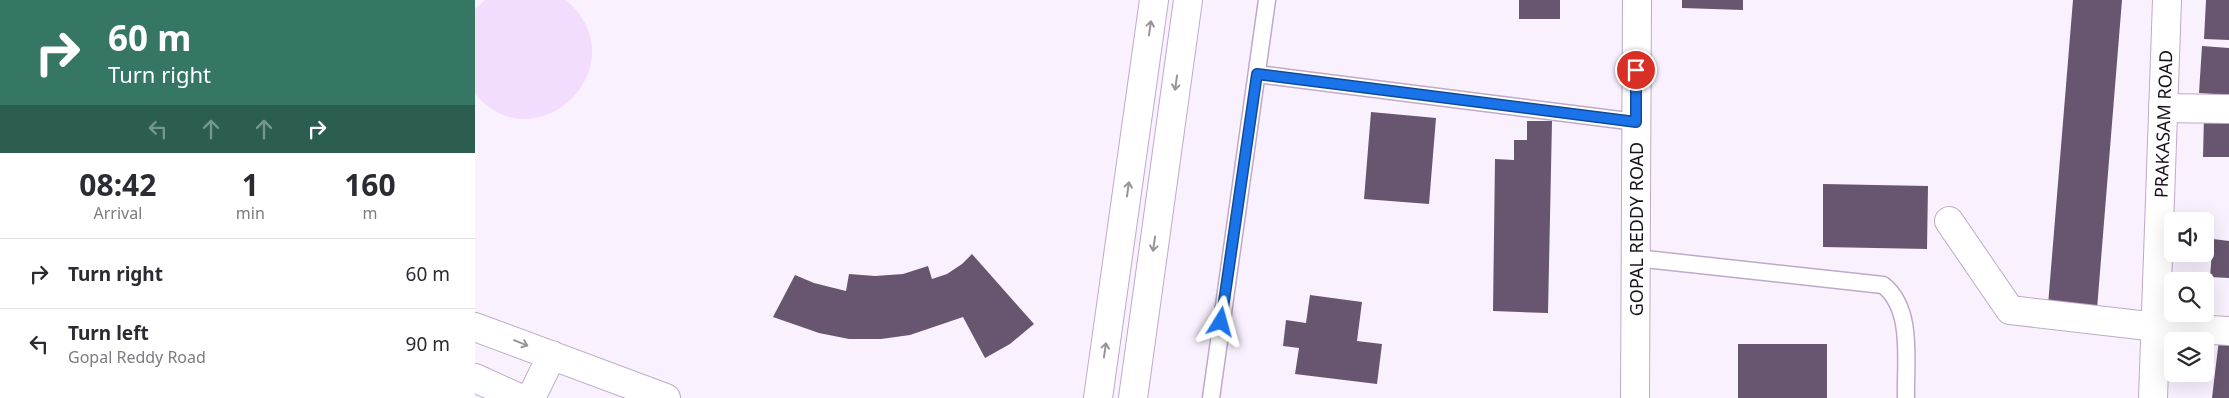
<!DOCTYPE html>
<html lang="en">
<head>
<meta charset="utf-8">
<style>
  body { margin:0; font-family:"Noto Sans",sans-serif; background:#f2f2f3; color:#2b2b33; height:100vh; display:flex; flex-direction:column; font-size:19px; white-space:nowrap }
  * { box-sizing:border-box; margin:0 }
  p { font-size:16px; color:#7c7c81 }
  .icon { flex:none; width:28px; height:28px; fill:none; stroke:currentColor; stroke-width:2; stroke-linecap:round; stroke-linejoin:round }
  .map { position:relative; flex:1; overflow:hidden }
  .sheet { display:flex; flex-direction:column; background:#fff; width:475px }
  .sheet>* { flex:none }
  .guide { background:#367665; color:#fff; overflow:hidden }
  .tools { position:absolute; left:1689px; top:212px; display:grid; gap:10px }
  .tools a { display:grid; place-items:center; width:50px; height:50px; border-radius:8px; background:#fff; box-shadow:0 5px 20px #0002; font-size:25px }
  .pin { position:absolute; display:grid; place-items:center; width:42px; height:42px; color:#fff; margin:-21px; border:2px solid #fff; border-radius:50%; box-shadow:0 1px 5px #0007 }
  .me { position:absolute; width:55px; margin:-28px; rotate:8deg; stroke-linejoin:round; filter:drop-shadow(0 0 4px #0008) }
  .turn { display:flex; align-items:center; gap:18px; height:105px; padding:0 25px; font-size:22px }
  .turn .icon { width:65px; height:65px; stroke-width:2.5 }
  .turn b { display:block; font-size:35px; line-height:42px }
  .lanes { display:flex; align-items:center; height:48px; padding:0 25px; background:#0003; justify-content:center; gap:25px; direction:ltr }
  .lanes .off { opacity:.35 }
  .eta { display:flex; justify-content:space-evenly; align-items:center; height:85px; text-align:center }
  .eta b { font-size:30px; font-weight:700; line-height:35px }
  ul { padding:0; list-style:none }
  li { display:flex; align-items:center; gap:15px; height:70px; padding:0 25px; border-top:1px solid #e1e1e2 }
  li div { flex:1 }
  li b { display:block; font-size:19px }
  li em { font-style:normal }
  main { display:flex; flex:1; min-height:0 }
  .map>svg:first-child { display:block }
  .green { fill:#f3ddfe }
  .building { fill:#685670 }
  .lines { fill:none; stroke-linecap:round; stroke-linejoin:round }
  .lane-casing { stroke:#beaac8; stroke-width:19 }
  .street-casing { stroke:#beaac8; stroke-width:30 }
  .secondary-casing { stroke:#beaac8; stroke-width:30 }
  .lane { stroke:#fff; stroke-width:16 }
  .street { stroke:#fff; stroke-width:28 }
  .secondary { stroke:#fff; stroke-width:28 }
  .oneway { stroke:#989499 }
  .route-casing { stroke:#114b97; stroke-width:12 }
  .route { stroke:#1a73e8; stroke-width:9 }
  .labels { text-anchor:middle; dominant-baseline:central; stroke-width:5; stroke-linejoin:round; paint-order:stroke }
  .street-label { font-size:18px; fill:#19121d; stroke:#fff }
</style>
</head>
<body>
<main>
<section class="sheet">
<div class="guide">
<div class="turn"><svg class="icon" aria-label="right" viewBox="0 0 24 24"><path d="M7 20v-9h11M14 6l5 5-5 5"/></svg><div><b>60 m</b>Turn right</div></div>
<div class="lanes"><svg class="icon off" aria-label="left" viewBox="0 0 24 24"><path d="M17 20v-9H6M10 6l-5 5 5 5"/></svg><svg class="icon off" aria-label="ahead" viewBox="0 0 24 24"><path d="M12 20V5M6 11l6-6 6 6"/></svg><svg class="icon off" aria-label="ahead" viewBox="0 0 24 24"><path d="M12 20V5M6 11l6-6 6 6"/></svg><svg class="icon" aria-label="right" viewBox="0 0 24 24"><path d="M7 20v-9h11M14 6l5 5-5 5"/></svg></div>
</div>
<div class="eta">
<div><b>08:42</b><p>Arrival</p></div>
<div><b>1</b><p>min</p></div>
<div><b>160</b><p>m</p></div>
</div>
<ul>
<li><svg class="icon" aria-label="right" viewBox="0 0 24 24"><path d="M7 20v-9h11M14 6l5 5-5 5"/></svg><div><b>Turn right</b></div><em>60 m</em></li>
<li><svg class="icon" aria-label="left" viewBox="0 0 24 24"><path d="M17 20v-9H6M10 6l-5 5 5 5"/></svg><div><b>Turn left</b><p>Gopal Reddy Road</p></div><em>90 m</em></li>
</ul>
</section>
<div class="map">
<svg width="1754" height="398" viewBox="0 0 1754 398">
  <rect width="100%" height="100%" fill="#faf1fe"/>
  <path class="green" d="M 10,0 L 91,0 C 166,64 62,167 0,94 L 0,9 Z"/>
  <path class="building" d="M 1044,0 L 1085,0 L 1085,19 L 1044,19 Z
    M 1207,0 L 1268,0 L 1268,10 L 1207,8 Z
    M 1598,0 L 1647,0 L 1622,309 L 1573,305 Z
    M 1731,0 L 1754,0 L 1754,40 L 1729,39 Z
    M 1727,46 L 1754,48 L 1754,95 L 1724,93 Z
    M 896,112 L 961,118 L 954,204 L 889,199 Z
    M 1729,115 L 1754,116 L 1754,157 L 1728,157 Z
    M 1052,121 L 1077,121 L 1073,313 L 1018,311 L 1020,159 L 1039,160 L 1039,140 L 1052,140 Z
    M 1348,184 L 1453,186 L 1452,249 L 1348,247 Z
    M 1738,239 L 1754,241 L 1754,278 L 1735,277 Z
    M 497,254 L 559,324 L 535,344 L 510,358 L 488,317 L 435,335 L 406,339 L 374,339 L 344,333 L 298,317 L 320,275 L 339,283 L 371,291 L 374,274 L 400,276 L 428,274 L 453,266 L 457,279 L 472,274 L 487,264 Z
    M 835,295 L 887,302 L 882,341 L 907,344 L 902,384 L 820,374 L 824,348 L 808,346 L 811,320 L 831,323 Z
    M 1745,331 L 1754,333 L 1754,398 L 1737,398 Z
    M 1263,344 L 1352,344 L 1352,398 L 1263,398 Z"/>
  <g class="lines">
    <defs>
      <path id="lane" d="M 782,74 L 1161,122
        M 1161,258 L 1408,285 C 1439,309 1430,362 1431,398
        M 736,398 L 792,0"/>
      <path id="street" d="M 1688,108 L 1754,109
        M 1474,221 L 1535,310 L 1682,327 L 1754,331"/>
      <path id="secondary" d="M 0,327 L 191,398
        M 0,378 L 44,398
        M 56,398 L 77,355
        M 623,398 L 679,0
        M 658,398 L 713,0
        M 1160,398 L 1162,0
        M 1678,398 L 1692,0"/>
    </defs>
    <use href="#lane" class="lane-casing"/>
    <use href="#street" class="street-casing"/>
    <use href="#secondary" class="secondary-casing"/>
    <use href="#lane" class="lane"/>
    <use href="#street" class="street"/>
    <use href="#secondary" class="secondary"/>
  </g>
  <defs><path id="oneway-shaft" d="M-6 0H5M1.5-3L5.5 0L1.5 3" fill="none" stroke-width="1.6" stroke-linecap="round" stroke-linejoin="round" transform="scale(1.25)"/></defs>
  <g class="oneway">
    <use href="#oneway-shaft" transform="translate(675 28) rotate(-82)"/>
    <use href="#oneway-shaft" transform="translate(701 83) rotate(98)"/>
    <use href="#oneway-shaft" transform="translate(653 189) rotate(-82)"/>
    <use href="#oneway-shaft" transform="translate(679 244) rotate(98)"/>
    <use href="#oneway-shaft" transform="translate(46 343) rotate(22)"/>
    <use href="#oneway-shaft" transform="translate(630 350) rotate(-82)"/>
  </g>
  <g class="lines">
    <defs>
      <path id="route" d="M 746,322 L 782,74 L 1161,122 L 1161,70"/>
    </defs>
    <use href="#route" class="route-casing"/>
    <use href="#route" class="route"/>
  </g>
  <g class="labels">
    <g class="street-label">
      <text transform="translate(1688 124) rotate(-88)">PRAKASAM ROAD</text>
      <text transform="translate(1161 229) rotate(-90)">GOPAL REDDY ROAD</text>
    </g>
  </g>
</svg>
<div class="tools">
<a><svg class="icon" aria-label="sound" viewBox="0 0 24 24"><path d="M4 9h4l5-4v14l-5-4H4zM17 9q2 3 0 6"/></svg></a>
<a><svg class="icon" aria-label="search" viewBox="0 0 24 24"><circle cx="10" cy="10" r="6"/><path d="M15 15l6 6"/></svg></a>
<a><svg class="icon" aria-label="layers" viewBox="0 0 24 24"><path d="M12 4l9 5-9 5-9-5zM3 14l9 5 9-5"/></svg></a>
</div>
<div class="pin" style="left:1161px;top:70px;background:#d93025"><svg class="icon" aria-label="arrive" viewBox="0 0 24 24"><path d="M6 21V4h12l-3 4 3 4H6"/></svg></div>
<svg class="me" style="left:746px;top:322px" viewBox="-20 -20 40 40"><path d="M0-17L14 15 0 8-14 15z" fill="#1a73e8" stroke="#fff" stroke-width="4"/></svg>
</div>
</main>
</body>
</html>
